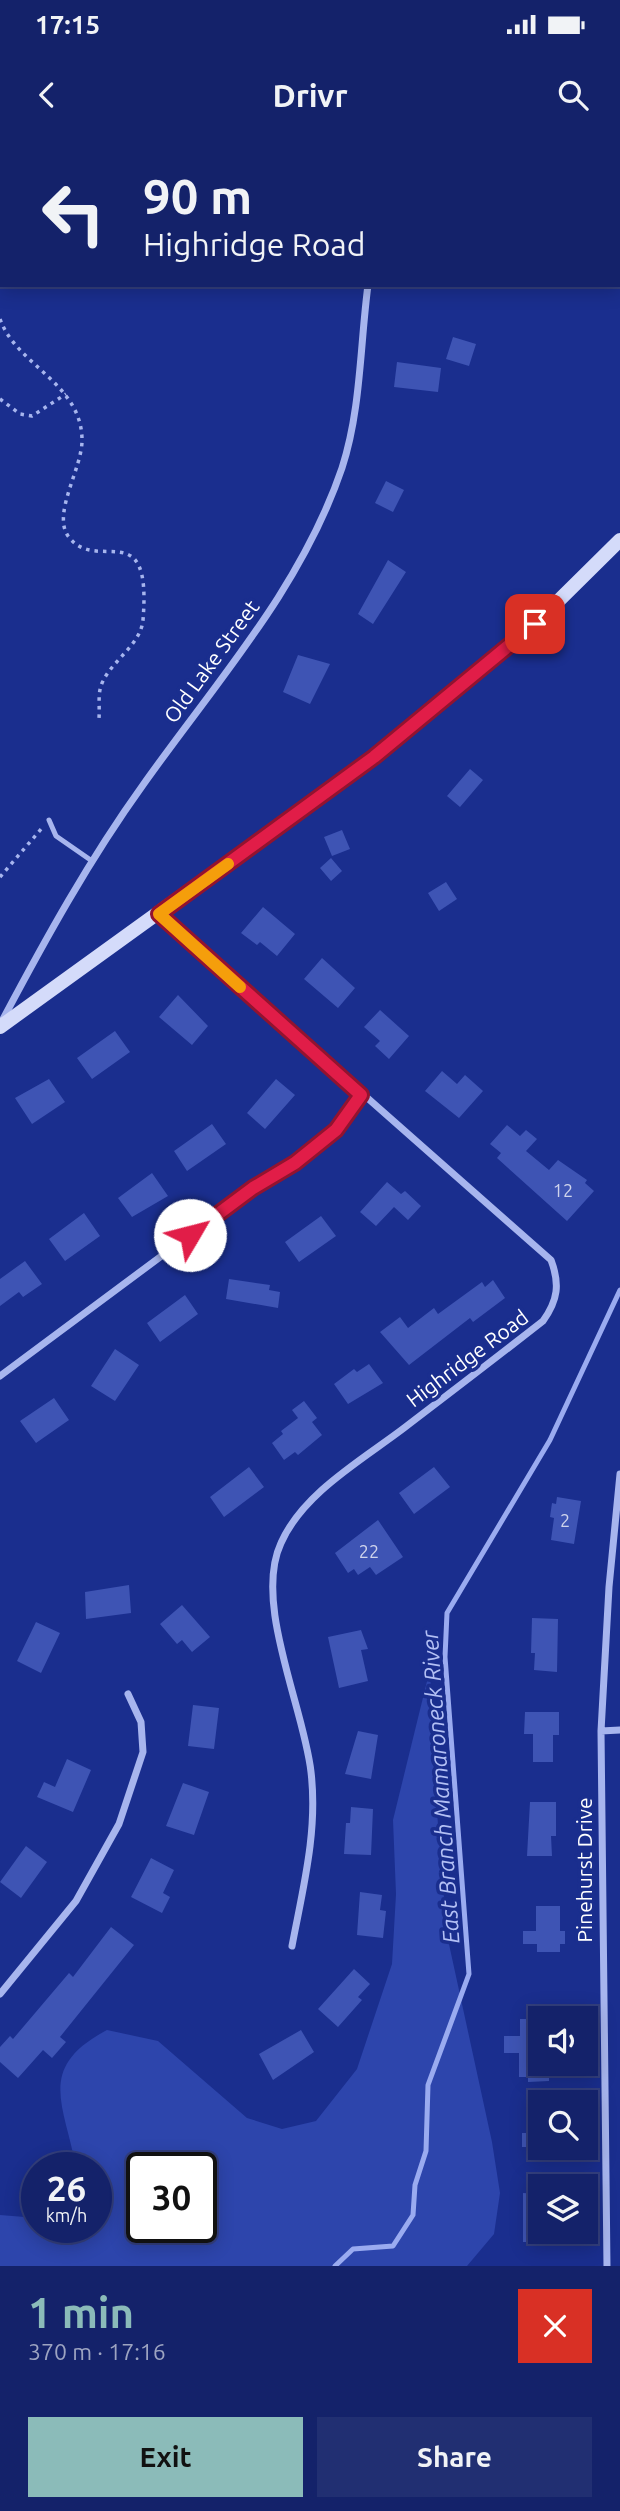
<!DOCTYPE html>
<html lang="en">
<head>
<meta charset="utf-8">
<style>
  body { margin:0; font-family:Ubuntu,sans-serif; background:#212f72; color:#f1f3f6; height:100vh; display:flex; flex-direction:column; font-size:26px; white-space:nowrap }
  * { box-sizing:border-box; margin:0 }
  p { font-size:23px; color:#9da4c1 }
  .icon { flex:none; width:38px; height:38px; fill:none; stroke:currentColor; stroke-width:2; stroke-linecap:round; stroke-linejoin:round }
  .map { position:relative; height:2126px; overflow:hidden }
  .drawer { display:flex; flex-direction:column; background:#14226a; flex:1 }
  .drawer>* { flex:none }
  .hud { position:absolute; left:0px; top:0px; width:621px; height:147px; box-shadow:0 4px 18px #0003,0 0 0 2px #333f7e; background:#14226a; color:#f1f3f6; overflow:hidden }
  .tools { position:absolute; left:528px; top:1866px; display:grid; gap:14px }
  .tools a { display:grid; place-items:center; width:70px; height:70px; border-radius:0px; background:#14226a; box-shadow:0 4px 18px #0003,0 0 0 2px #333f7e; font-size:35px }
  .speed { position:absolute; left:21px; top:2012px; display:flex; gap:14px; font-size:35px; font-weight:700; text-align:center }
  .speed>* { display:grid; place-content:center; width:91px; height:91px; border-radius:50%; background:#14226a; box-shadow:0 4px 18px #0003,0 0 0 2px #333f7e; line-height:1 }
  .speed small { font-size:18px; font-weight:400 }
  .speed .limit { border:4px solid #111; border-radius:10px; background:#fff; color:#111 }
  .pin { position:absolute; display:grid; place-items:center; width:60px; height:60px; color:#fff; margin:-30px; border-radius:14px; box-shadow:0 4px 10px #0006 }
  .me { position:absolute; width:77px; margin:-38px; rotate:53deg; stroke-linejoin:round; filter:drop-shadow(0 0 5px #0008) }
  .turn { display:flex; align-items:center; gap:24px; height:147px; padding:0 28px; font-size:32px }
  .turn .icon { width:91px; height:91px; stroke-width:2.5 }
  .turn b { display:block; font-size:49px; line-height:60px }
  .round { display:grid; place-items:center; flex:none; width:74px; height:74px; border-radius:0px; background:#212f72 }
  .headline { display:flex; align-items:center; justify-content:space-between; height:119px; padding:0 28px }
  h1 { font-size:42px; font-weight:600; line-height:52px; color:#8bbbb9 }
  .action { display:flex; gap:14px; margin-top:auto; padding:14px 28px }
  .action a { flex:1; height:80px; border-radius:0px; background:#8bbbb9; color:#111; font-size:28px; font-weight:600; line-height:80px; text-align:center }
  .action a+a { background:#212f72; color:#f1f3f6 }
  .status { display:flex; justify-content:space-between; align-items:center; height:49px; padding:0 35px; background:#14226a; direction:ltr }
  .status svg { height:19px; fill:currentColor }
  header { display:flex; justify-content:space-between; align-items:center; height:91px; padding:0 28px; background:#14226a; font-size:32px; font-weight:600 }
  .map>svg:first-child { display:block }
  .green { fill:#2d45ac; fill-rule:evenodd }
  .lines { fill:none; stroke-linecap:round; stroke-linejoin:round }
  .stream { stroke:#9aabf0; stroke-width:5 }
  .building { fill:#3e54b4 }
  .path { stroke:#a7b5ee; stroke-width:3.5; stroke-dasharray:3.5 5; stroke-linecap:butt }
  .service { stroke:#a7b5ee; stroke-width:5 }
  .minor { stroke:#a7b5ee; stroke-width:7 }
  .secondary { stroke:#d4dbfa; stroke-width:14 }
  .route-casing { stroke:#92132f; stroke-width:18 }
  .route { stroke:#e11d48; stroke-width:12 }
  .slow { stroke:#f59e0b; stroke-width:12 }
  .labels { text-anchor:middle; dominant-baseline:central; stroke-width:7; stroke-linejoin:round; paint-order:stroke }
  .number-label { font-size:18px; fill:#cfd4ec }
  .street-label { font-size:21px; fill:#fff; stroke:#1a2e8e }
  .water-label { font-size:23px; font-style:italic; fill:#b3c0f5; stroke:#1a2e8e }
</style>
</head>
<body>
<div class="status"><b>17:15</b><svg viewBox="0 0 49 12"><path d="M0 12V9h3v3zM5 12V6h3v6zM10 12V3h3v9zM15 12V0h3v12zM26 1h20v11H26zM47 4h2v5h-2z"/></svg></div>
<header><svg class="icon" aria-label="back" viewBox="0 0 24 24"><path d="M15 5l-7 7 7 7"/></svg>Drivr<svg class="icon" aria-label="search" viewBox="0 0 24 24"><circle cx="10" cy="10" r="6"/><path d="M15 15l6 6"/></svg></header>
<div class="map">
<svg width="620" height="2126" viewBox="0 0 620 2126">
  <rect width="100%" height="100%" fill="#1a2e8e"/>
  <path class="green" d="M 430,1529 L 434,1635 L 447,1795 L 492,2002 L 500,2053 L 494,2094 L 467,2126 L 0,2126 L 0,2075 L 37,2078 L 37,2088 L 96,2088 L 96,2028 L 76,2028 C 65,1965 35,1928 107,1890 L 158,1901 L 247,1978 L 282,1989 L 316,1981 L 357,1929 L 392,1824 L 396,1754 L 393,1680 ZM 142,2028 L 201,2028 L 201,2088 L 142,2088 Z"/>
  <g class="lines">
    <path class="stream" d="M 335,2126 L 353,2109 L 393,2106 L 413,2075 L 415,2045 L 426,2011 L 428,1945 L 469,1834 L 445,1517 L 447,1473 L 550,1300 L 620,1150"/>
  </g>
  <path class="building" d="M 453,197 L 476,204 L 469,226 L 446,219 Z
    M 397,222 L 441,228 L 438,252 L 394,247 Z
    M 386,341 L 404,350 L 393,372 L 375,363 Z
    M 388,420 L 406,432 L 373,484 L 358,474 Z
    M 298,515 L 330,524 L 310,564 L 283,552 Z
    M 470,629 L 483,640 L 460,667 L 447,656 Z
    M 342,690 L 350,709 L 332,716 L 324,697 Z
    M 331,718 L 342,731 L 331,741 L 320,728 Z
    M 446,742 L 457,759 L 439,771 L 428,753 Z
    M 263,767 L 295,794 L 277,816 L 260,802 L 257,805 L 241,793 Z
    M 322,818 L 355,848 L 338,868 L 304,839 Z
    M 178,855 L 208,886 L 192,905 L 159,877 Z
    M 380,870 L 409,896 L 389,919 L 375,906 L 380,901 L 364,887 Z
    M 115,891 L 130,912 L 92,939 L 77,918 Z
    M 442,931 L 457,944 L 465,935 L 483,951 L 459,978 L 425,951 Z
    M 49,939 L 65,962 L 32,984 L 15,958 Z
    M 276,939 L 295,955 L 265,989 L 247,973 Z
    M 212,984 L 226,1004 L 187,1031 L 174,1011 Z
    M 507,985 L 520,996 L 526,990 L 537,999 L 526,1011 L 549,1030 L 558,1020 L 587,1040 L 585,1043 L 594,1051 L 567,1081 L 497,1018 L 501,1013 L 490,1004 Z
    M 152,1033 L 168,1056 L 132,1077 L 118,1058 Z
    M 387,1042 L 401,1054 L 405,1051 L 421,1066 L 408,1080 L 394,1067 L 376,1086 L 360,1072 Z
    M 84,1073 L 100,1096 L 65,1121 L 49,1099 Z
    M 321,1076 L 336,1096 L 299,1122 L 285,1102 Z
    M 25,1121 L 42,1144 L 23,1157 L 19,1152 L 0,1166 L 0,1139 Z
    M 229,1139 L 270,1145 L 269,1150 L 280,1152 L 278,1168 L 226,1159 Z
    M 493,1140 L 505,1158 L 473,1182 L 470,1178 L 409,1225 L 380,1192 L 400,1177 L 408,1188 L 434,1168 L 438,1174 L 482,1142 L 485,1147 Z
    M 185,1155 L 198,1174 L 160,1202 L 147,1183 Z
    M 115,1209 L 139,1225 L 115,1261 L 91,1246 Z
    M 369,1224 L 383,1243 L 348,1264 L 334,1244 L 354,1229 L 357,1232 Z
    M 54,1258 L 69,1280 L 36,1303 L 20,1281 Z
    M 304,1261 L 317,1278 L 312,1282 L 322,1295 L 298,1315 L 295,1312 L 284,1320 L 272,1303 L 283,1294 L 281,1291 L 298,1278 L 292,1270 Z
    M 249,1327 L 264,1347 L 224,1377 L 210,1357 Z
    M 434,1327 L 450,1347 L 414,1374 L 399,1353 Z
    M 557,1357 L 581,1361 L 574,1404 L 551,1400 L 554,1378 L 550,1377 L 552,1363 L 556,1364 Z
    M 378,1380 L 403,1417 L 376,1435 L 370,1427 L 358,1435 L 354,1429 L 348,1433 L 335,1413 Z
    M 129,1445 L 131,1473 L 86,1479 L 85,1452 Z
    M 182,1465 L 210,1497 L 192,1512 L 182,1500 L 177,1504 L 160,1484 Z
    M 532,1478 L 558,1479 L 557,1532 L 534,1530 L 535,1513 L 531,1513 Z
    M 36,1482 L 60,1493 L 41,1533 L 17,1521 Z
    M 361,1490 L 368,1509 L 361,1510 L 368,1541 L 339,1548 L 328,1497 Z
    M 193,1565 L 219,1568 L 214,1609 L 188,1606 Z
    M 525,1572 L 559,1572 L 559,1595 L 553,1595 L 553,1622 L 533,1622 L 533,1594 L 524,1594 Z
    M 358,1591 L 378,1595 L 371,1639 L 345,1634 Z
    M 67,1619 L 91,1630 L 73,1672 L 37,1657 L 44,1642 L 55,1647 Z
    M 183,1643 L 209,1652 L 194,1695 L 166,1686 Z
    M 530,1662 L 556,1662 L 556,1696 L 551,1696 L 552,1716 L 527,1716 Z
    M 351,1667 L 373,1669 L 371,1715 L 344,1714 L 346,1683 L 350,1683 Z
    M 26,1706 L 47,1722 L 21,1758 L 0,1742 Z
    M 151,1718 L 174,1730 L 163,1753 L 170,1757 L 162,1773 L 131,1757 Z
    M 360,1752 L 382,1755 L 380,1770 L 386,1771 L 383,1798 L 357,1795 Z
    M 536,1766 L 560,1766 L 560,1791 L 565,1791 L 565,1804 L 560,1804 L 560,1812 L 537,1812 L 537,1804 L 523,1804 L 523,1791 L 536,1791 Z
    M 111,1787 L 134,1805 L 60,1897 L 66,1902 L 52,1918 L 43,1910 L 18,1938 L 0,1922 L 0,1907 L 10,1896 L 13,1899 L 69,1833 L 73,1837 Z
    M 354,1829 L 370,1844 L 358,1857 L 362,1860 L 338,1887 L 318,1869 Z
    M 520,1879 L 541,1879 L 541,1923 L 549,1923 L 549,1941 L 528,1942 L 528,1937 L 519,1937 L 519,1913 L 504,1913 L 504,1896 L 520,1896 Z
    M 301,1890 L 314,1912 L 273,1940 L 259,1914 Z
    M 522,1993 L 541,1993 L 541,2007 L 522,2007 Z
    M 523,2053 L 541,2054 L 541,2102 L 523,2102 Z"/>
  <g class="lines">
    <path class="path" d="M 17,2 L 17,0
      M 0,68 L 2,61
      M 0,179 C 16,225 81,243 82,299 C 83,327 52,373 68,396 C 97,436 152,371 143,480 C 141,504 113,520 103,541 C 97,552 100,566 99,578
      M 0,259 L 20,274 L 32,276 L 66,254
      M 0,737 L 42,688"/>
    <path class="service" d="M 49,680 L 56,696 L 92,721"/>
    <path class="minor" d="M 415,2 L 416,0
      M 159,774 L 551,1120 C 560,1144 558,1160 543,1181 C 497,1217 450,1253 404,1288 C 362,1320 303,1353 281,1403 C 253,1463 304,1568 311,1632 C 318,1691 303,1748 292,1806
      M 2,881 C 45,800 89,720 143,645 C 215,543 301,449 342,328 C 361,270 360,205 368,145
      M 0,1236 L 253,1048 L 295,1023 L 336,990 L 361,955
      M 601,1591 L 620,1590
      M 0,1854 L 76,1761 L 119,1684 L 143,1612 L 141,1582 L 128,1554
      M 607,2126 L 601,1591 L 609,1447 L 620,1334"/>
    <path class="secondary" d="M 0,887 L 374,617 L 535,484 L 620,400"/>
  </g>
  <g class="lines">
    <defs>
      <path id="route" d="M 190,1095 L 253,1048 L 295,1023 L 336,990 L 361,955 L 159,774 L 374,617 L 535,484"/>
    </defs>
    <use href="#route" class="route-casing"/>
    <use href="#route" class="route"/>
    <path class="slow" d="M 228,724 L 159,774 L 240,847"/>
  </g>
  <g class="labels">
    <g class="number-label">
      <text x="563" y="1050">12</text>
      <text x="565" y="1380">2</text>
      <text x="369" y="1411">22</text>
    </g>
    <g class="street-label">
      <text transform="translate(211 521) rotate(-54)">Old Lake Street</text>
      <text transform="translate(467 1218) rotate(-37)">Highridge Road</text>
      <text transform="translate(584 1730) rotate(-90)">Pinehurst Drive</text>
    </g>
    <g class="water-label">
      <text transform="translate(440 1647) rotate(-94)">East Branch Mamaroneck River</text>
    </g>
  </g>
</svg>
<div class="tools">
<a><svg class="icon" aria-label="sound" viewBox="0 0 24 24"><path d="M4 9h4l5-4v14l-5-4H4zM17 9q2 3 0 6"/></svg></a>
<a><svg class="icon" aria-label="search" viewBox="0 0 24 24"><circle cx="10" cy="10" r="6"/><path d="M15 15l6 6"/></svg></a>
<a><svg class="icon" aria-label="layers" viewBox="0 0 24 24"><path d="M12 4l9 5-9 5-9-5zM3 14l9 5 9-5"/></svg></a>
</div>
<div class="speed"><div>26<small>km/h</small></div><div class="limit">30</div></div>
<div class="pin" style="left:535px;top:484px;background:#d93025"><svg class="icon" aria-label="arrive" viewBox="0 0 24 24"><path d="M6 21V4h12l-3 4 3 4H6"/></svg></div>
<svg class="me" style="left:190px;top:1095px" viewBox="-20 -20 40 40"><circle r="19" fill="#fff"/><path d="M0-13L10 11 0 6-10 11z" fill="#e11d48"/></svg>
<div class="hud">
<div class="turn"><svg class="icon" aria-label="left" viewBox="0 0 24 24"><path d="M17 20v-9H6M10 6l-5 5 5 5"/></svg><div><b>90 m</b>Highridge Road</div></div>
</div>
</div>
<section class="drawer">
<div class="headline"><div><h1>1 min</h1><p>370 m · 17:16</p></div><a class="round" style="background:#d93025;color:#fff"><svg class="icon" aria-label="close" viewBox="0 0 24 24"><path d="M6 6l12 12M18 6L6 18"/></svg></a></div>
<div class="action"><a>Exit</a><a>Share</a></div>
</section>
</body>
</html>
